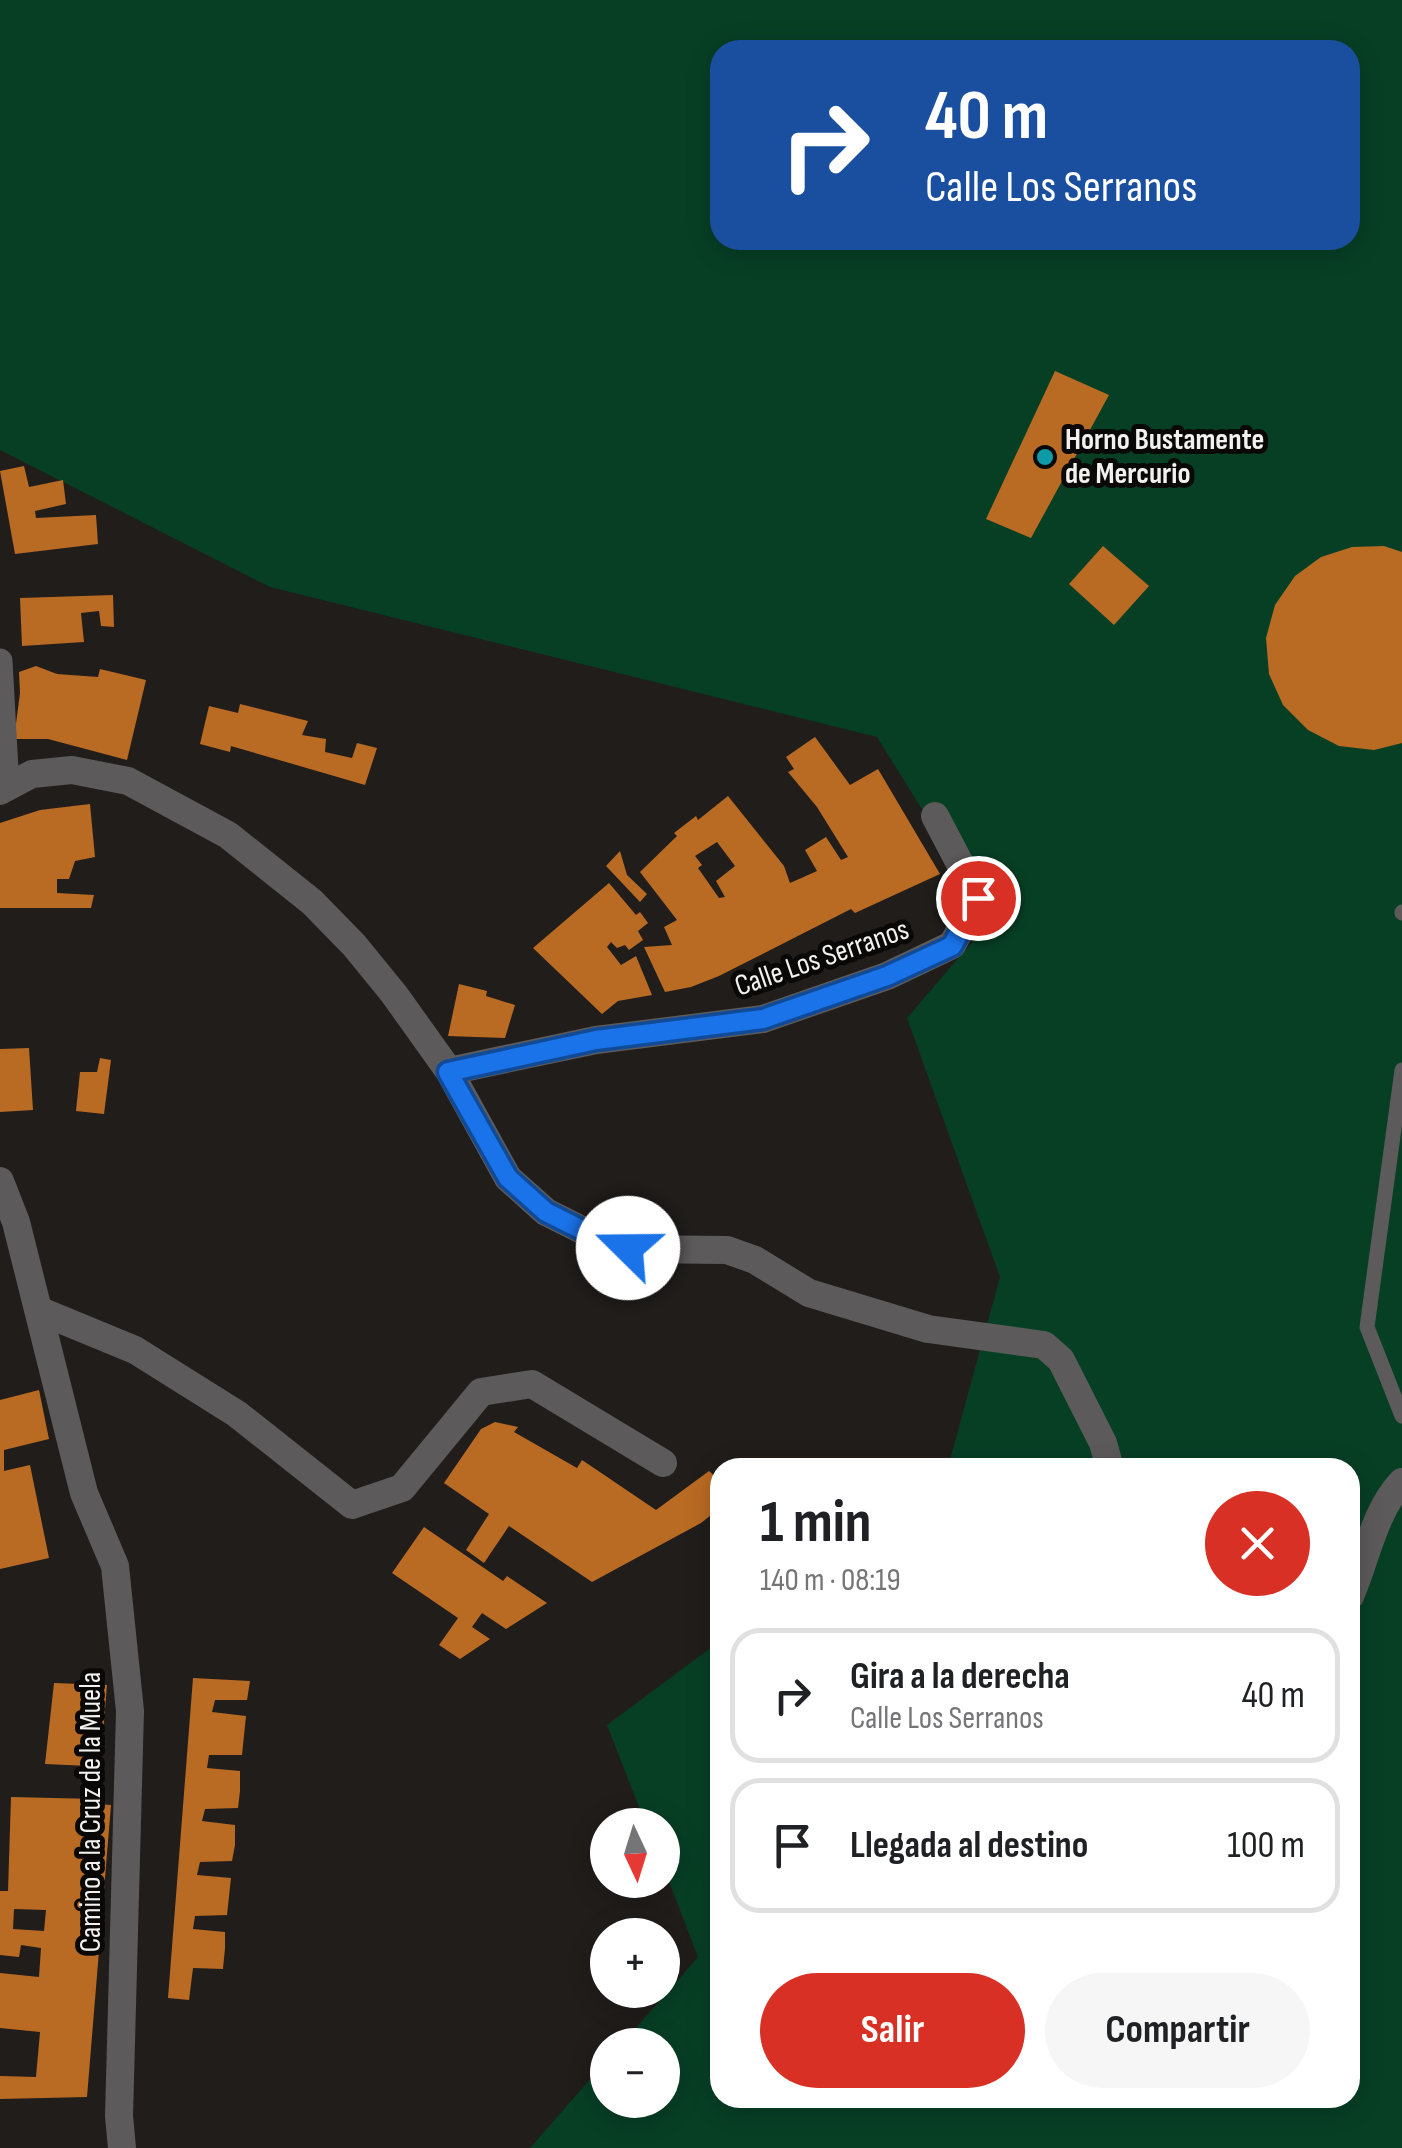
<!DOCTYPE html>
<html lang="es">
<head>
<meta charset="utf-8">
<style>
  body { margin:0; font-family:"Sofia Sans Condensed",sans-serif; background:#f6f6f6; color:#202124; height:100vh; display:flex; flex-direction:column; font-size:38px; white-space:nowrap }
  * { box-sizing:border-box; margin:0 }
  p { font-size:32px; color:#757577 }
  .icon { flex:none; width:55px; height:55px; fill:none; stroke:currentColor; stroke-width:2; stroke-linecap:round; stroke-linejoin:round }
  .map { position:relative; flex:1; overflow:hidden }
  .side { position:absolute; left:710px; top:1458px; width:650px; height:650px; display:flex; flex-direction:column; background:#fff; border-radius:30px; box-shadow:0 5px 25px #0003 }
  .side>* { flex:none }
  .hud { position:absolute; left:710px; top:40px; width:650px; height:210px; border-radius:30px; box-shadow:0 5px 25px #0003; background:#1a4fa0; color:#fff; overflow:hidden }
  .needle { width:65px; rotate:176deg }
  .fabs { position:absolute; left:590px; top:1808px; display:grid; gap:20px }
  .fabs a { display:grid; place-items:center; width:90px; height:90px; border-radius:50%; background:#fff; box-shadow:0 5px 25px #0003; font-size:50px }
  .pin { position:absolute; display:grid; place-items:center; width:85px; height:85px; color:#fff; margin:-42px; border:5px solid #fff; border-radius:50%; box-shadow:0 2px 10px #0007 }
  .me { position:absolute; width:110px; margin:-55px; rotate:292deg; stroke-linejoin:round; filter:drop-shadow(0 0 8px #0008) }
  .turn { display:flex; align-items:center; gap:35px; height:210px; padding:0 50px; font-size:45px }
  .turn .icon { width:130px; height:130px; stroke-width:2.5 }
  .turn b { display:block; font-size:70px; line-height:85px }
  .round { display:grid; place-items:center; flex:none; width:105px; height:105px; border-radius:52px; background:#f6f6f6 }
  .summary { display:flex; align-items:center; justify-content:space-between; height:170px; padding:0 50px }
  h1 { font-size:60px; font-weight:700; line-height:75px }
  .primary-button { display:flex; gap:20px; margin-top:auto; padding:20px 50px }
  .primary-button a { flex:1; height:115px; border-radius:60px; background:#d93025; color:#fff; font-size:40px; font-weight:700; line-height:115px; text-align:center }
  .primary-button a+a { background:#f6f6f6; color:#202124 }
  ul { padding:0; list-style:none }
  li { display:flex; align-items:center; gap:30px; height:135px; margin:0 20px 15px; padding:0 30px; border:5px solid #e0e0e0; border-radius:30px }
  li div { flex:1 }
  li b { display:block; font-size:38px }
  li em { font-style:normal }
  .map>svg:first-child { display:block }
  .green { fill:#073f25; fill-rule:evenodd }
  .building { fill:#ba6b23; fill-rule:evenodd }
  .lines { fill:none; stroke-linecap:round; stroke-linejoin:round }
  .service { stroke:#5c5a5a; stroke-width:15 }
  .pedestrian { stroke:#5c5a5a; stroke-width:25 }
  .minor { stroke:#5c5a5a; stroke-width:28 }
  .route-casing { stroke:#114b97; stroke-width:25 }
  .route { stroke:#1a73e8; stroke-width:18 }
  .culture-dot { fill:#0f9aa8; stroke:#090807; stroke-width:4 }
  .labels { text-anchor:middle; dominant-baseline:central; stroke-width:10; stroke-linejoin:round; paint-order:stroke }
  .poi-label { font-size:30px; font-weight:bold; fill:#f3f1ef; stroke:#090807; text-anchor:start }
  .street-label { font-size:30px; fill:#f3f1ef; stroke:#090807 }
</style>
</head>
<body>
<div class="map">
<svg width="1402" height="2148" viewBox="0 0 1402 2148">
  <rect width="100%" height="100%" fill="#201d1b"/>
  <path class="green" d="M 0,0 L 1402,0 L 1402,2148 L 530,2148 L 607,2060 L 608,2100 L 662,2100 L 662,2045 L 621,2045 L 698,1957 L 663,1866 L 662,1825 L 646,1825 L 607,1725 L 720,1641 L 720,2098 L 1350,2098 L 1350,1468 L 948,1467 L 1000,1277 L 907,1018 L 991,920 L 877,737 L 270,587 L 0,450 ZM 720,50 L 1350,50 L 1350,240 L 720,240 Z"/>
  <path class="building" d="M 1055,371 L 1109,395 L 1031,538 L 986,519 Z
    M 24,466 L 29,487 L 63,480 L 66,504 L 35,511 L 36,518 L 96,515 L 98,544 L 15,554 L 0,471 Z
    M 1103,546 L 1149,586 L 1114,625 L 1069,584 Z
    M 1384,546 L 1402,552 L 1402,743 L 1374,750 L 1339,746 L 1308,730 L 1283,705 L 1269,674 L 1266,638 L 1275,605 L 1295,576 L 1321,557 L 1352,547 Z
    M 113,595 L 114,627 L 101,626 L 99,611 L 81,613 L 84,642 L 22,646 L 20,598 Z
    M 36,666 L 57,674 L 98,677 L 100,669 L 146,680 L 127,760 L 48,739 L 14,739 L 20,693 L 19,672 Z
    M 240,704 L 308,721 L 302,735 L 326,739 L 325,752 L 352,758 L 357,743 L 377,748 L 365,785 L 231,746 L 230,752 L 200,744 L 209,706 L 238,713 Z
    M 815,737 L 850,785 L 878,769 L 940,874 L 855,913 L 851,909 L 719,976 L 691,987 L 665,992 L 644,947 L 672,945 L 664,927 L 677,920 L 640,872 L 677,836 L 674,833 L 696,816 L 698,820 L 728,796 L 784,866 L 790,883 L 817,871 L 805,850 L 826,837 L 841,860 L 848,857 L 817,807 L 788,772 L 794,769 L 786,757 ZM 717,842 L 735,866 L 716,881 L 725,897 L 719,898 L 698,868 L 702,865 L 695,856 Z
    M 90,804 L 95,857 L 75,861 L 69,879 L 57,879 L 57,893 L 94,895 L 91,908 L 0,908 L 0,823 L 40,810 Z
    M 620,851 L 627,875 L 647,894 L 640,902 L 606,866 Z
    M 609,883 L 636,915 L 640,912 L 648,923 L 638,931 L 643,940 L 629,950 L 625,945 L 617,948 L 611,942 L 607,947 L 621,965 L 636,956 L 652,995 L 618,1001 L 602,1014 L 533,948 Z
    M 459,984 L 487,991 L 486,996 L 515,1005 L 505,1038 L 448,1036 Z
    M 29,1048 L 33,1110 L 0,1112 L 0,1049 Z
    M 100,1058 L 111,1060 L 104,1114 L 76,1111 L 80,1072 L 97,1072 Z
    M 39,1390 L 49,1439 L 4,1450 L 4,1471 L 30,1465 L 49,1558 L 0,1569 L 0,1400 Z
    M 495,1422 L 518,1427 L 514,1432 L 577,1468 L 582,1460 L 656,1510 L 709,1471 L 720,1481 L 720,1508 L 701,1523 L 592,1582 L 509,1526 L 484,1563 L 466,1550 L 489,1514 L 444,1483 L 481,1429 Z
    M 424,1527 L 503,1581 L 507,1576 L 547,1603 L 506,1629 L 482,1613 L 472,1627 L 490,1639 L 460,1659 L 439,1645 L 458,1618 L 392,1573 Z
    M 193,1678 L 250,1681 L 247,1700 L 215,1700 L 212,1712 L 246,1716 L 242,1755 L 209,1755 L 207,1768 L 240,1771 L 240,1791 L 238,1808 L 205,1809 L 202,1821 L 235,1825 L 235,1845 L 232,1861 L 200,1862 L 197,1875 L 231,1878 L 227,1915 L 195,1916 L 193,1929 L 225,1932 L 225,1948 L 223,1969 L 193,1968 L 189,2000 L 168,1998 Z
    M 54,1683 L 107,1685 L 102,1746 L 91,1744 L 90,1766 L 45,1764 Z
    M 11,1797 L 97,1799 L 97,1804 L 111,1805 L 87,2097 L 0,2099 L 0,2076 L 36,2077 L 40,2032 L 0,2028 L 0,1973 L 39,1977 L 41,1948 L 21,1945 L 19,1957 L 0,1955 L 0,1891 L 8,1891 ZM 14,1909 L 46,1910 L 44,1931 L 13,1929 Z"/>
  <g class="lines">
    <path class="service" d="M 1402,912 L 1402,913
      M 1402,1070 L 1367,1327 L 1402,1416"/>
    <path class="pedestrian" d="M 0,661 L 7,788"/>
    <path class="minor" d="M 0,791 L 32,774 L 72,770 L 128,781 L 228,835 L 312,902 L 354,945 L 394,994 L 449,1071 L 508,1178 L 546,1212 L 596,1237 L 628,1249 L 727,1250 L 755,1260 L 809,1293 L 928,1329 L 1044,1345 L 1061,1360 L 1103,1443 L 1110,1468
      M 449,1071 L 596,1040 L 763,1019 L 887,976 L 952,945 L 978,898 L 935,816
      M 0,1181 L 16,1222 L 84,1493 L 115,1566 L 130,1711 L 119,2116 L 122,2148
      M 38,1310 L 135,1350 L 237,1414 L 352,1505 L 402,1488 L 481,1392 L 532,1384 L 663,1463
      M 1350,1596 C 1366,1560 1374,1511 1402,1482"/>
  </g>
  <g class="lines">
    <defs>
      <path id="route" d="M 628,1248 L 596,1237 L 546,1212 L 508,1178 L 448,1072 L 596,1040 L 763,1019 L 887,976 L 952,946 L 978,898"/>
    </defs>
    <use href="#route" class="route-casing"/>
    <use href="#route" class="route"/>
  </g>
  <circle class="culture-dot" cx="1045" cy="457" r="10"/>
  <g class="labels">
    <g class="poi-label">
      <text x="1065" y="440">Horno Bustamente<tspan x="1065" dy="34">de Mercurio</tspan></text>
    </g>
    <g class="street-label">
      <text transform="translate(822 958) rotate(-19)">Calle Los Serranos</text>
      <text transform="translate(91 1812) rotate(-90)">Camino a la Cruz de la Muela</text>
    </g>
  </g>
</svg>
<div class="fabs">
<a><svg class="needle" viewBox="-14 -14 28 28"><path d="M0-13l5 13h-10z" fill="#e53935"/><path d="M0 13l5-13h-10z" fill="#757577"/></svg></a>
<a>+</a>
<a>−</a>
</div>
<div class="pin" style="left:978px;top:898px;background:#d93025"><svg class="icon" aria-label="arrive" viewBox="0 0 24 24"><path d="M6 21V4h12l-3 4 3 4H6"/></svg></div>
<svg class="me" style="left:628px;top:1248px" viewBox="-20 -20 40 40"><circle r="19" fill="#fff"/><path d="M0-13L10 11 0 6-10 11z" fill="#1a73e8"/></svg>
<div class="hud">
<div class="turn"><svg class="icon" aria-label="right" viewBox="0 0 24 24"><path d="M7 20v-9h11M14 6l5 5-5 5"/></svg><div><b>40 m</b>Calle Los Serranos</div></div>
</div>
<section class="side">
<div class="summary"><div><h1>1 min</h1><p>140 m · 08:19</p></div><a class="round" style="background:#d93025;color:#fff"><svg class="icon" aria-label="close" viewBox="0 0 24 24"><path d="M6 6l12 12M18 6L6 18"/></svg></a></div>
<ul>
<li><svg class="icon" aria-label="right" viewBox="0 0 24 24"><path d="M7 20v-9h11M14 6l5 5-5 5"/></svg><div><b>Gira a la derecha</b><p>Calle Los Serranos</p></div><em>40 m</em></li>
<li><svg class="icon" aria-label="arrive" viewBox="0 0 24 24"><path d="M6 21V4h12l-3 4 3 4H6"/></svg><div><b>Llegada al destino</b></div><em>100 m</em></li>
</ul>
<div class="primary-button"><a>Salir</a><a>Compartir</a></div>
</section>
</div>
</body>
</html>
